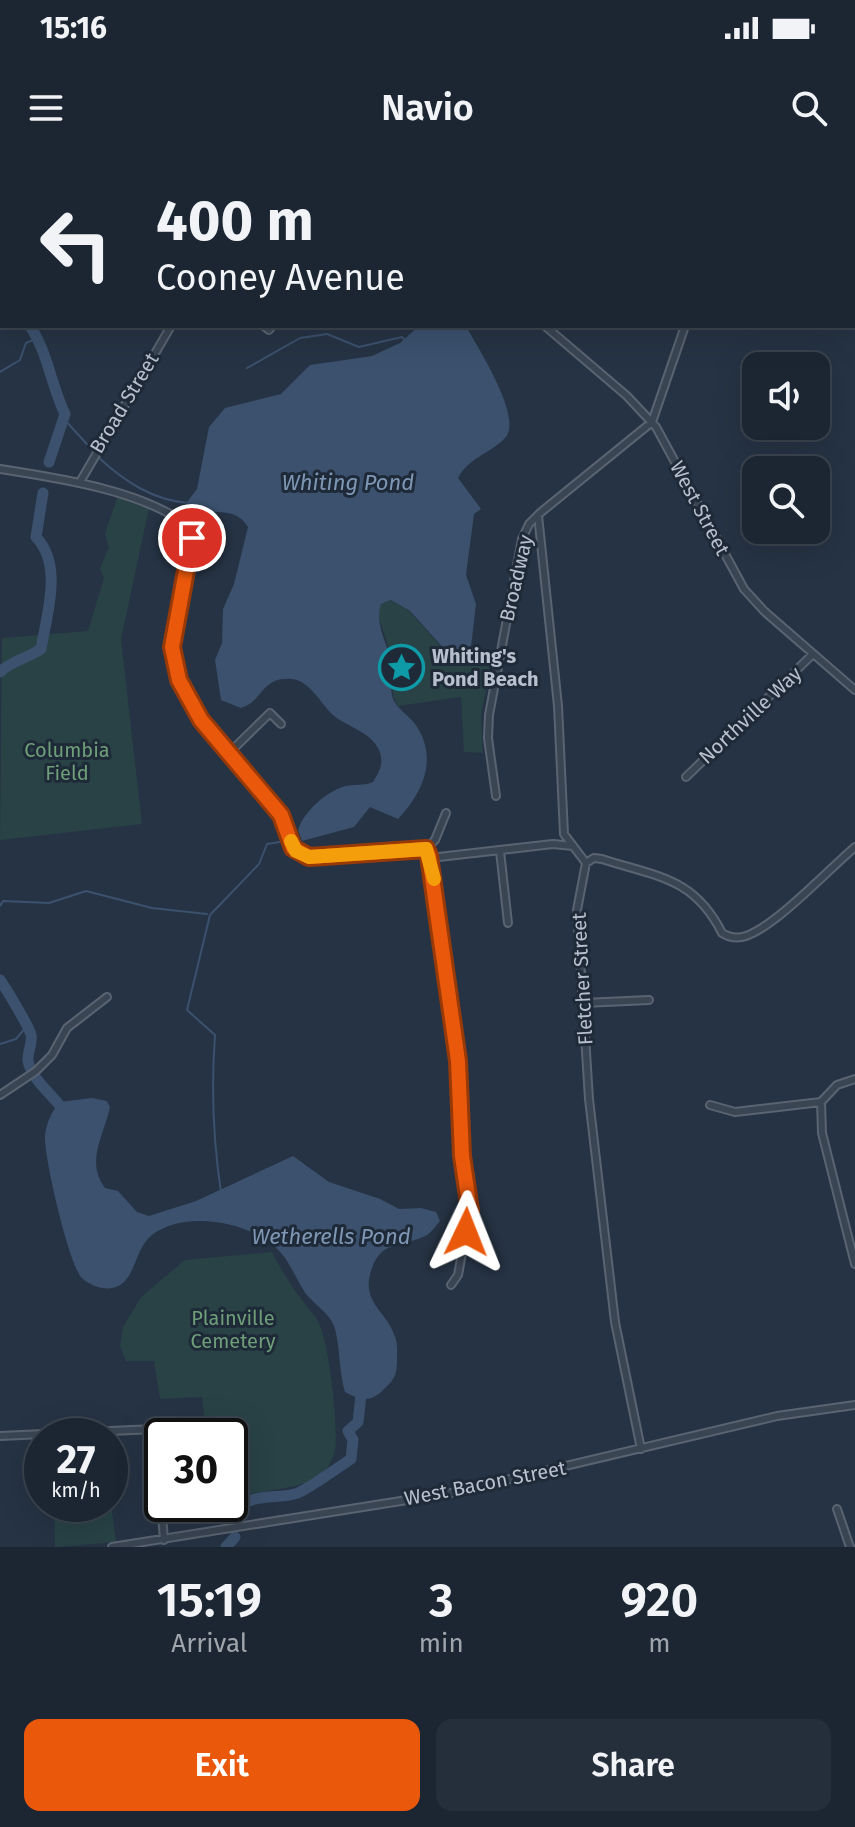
<!DOCTYPE html>
<html lang="en">
<head>
<meta charset="utf-8">
<style>
  body { margin:0; font-family:"Fira Sans",sans-serif; background:#252e3b; color:#f1f3f6; height:100vh; display:flex; flex-direction:column; font-size:30px; white-space:nowrap }
  * { box-sizing:border-box; margin:0 }
  p { font-size:26px; color:#a0a5ac }
  .icon { flex:none; width:44px; height:44px; fill:none; stroke:currentColor; stroke-width:2; stroke-linecap:round; stroke-linejoin:round }
  .map { position:relative; height:1387px; overflow:hidden }
  .side { display:flex; flex-direction:column; background:#1c2633; flex:1 }
  .side>* { flex:none }
  .banner { position:absolute; left:0px; top:0px; width:856px; height:168px; box-shadow:0 8px 32px #0002,0 0 0 2px #3a434e; background:#1c2633; color:#f1f3f6; overflow:hidden }
  .buttons { position:absolute; left:742px; top:192px; display:grid; gap:16px }
  .buttons a { display:grid; place-items:center; width:88px; height:88px; border-radius:16px; background:#1c2633; box-shadow:0 8px 32px #0002,0 0 0 2px #3a434e; font-size:40px }
  .speed { position:absolute; left:24px; top:1258px; display:flex; gap:16px; font-size:40px; font-weight:700; text-align:center }
  .speed>* { display:grid; place-content:center; width:104px; height:104px; border-radius:50%; background:#1c2633; box-shadow:0 8px 32px #0002,0 0 0 2px #3a434e; line-height:1 }
  .speed small { font-size:20px; font-weight:400 }
  .speed .limit { border:4px solid #111; border-radius:12px; background:#fff; color:#111 }
  .pin { position:absolute; display:grid; place-items:center; width:68px; height:68px; color:#fff; margin:-34px; border:4px solid #fff; border-radius:50%; box-shadow:0 2px 8px #0007 }
  .me { position:absolute; width:88px; margin:-44px; rotate:2deg; stroke-linejoin:round; filter:drop-shadow(0 0 6px #0008) }
  .turn { display:flex; align-items:center; gap:28px; height:168px; padding:0 24px; font-size:36px }
  .turn .icon { width:104px; height:104px; stroke-width:2.5 }
  .turn b { display:block; font-size:56px; line-height:68px }
  .eta { display:flex; justify-content:space-evenly; align-items:center; height:136px; text-align:center }
  .eta b { font-size:48px; font-weight:600; line-height:56px }
  .primary-button { display:flex; gap:16px; margin-top:auto; padding:16px 24px }
  .primary-button a { flex:1; height:92px; border-radius:16px; background:#ea580c; color:#fff; font-size:32px; font-weight:600; line-height:92px; text-align:center }
  .primary-button a+a { background:#252e3b; color:#f1f3f6 }
  .status { display:flex; justify-content:space-between; align-items:center; height:56px; padding:0 40px; background:#1c2633; direction:ltr }
  .status svg { height:22px; fill:currentColor }
  header { display:flex; justify-content:space-between; align-items:center; height:104px; padding:0 24px; background:#1c2633; font-size:36px; font-weight:600 }
  .map>svg:first-child { display:block }
  .green { fill:#284245 }
  .water { fill:#3b516d }
  .lines { fill:none; stroke-linecap:round; stroke-linejoin:round }
  .stream { stroke:#3b516d; stroke-width:2 }
  .river { stroke:#3b516d; stroke-width:11 }
  .minor-casing { stroke:#596371; stroke-width:10 }
  .major-casing { stroke:#444e5d; stroke-width:12 }
  .minor { stroke:#3a4553; stroke-width:6 }
  .major { stroke:#596473; stroke-width:8 }
  .route-casing { stroke:#983908; stroke-width:20 }
  .route { stroke:#ea580c; stroke-width:14 }
  .slow { stroke:#f59e0b; stroke-width:14 }
  .labels { text-anchor:middle; dominant-baseline:central; stroke-width:6; stroke-linejoin:round; paint-order:stroke }
  .street-label { font-size:20px; fill:#b8c0cd; stroke:#1f2a39 }
  .poi-label { font-size:20px; font-weight:bold; fill:#b8c0cd; stroke:#1f2a39; text-anchor:start }
  .park-label { font-size:20px; fill:#6e9f79; stroke:#1f2a39 }
  .water-label { font-size:22px; font-style:italic; fill:#7e97b5; stroke:#1f2a39 }
</style>
</head>
<body>
<div class="status"><b>15:16</b><svg viewBox="0 0 49 12"><path d="M0 12V9h3v3zM5 12V6h3v6zM10 12V3h3v9zM15 12V0h3v12zM26 1h20v11H26zM47 4h2v5h-2z"/></svg></div>
<header><svg class="icon" aria-label="menu" viewBox="0 0 24 24"><path d="M4 6h16M4 12h16M4 18h16"/></svg>Navio<svg class="icon" aria-label="search" viewBox="0 0 24 24"><circle cx="10" cy="10" r="6"/><path d="M15 15l6 6"/></svg></header>
<div class="map">
<svg width="855" height="1387" viewBox="0 0 855 1387">
  <rect width="100%" height="100%" fill="#263344"/>
  <path class="green" d="M 118,335 L 150,344 L 121,479 L 142,664 L 0,680 L 2,478 L 88,471 L 104,418 L 100,409 L 109,387 L 105,374 Z
    M 391,440 L 409,451 L 444,490 L 491,503 L 481,555 L 483,593 L 464,592 L 461,537 L 398,546 C 388,530 396,518 392,502 C 389,485 382,470 378,453 L 381,444 Z
    M 272,1092 C 284,1116 299,1137 316,1158 C 329,1174 339,1269 335,1290 C 334,1296 329,1307 324,1312 C 302,1332 258,1329 230,1338 L 230,1276 L 206,1276 L 202,1237 L 160,1239 L 154,1201 L 126,1201 L 120,1186 L 123,1167 L 141,1137 L 185,1100 Z
    M 110,1337 L 116,1382 L 55,1387 L 54,1344 L 110,1344 Z"/>
  <path class="water" d="M 419,166 L 466,166 C 477,187 524,258 505,278 C 491,293 468,298 458,318 L 481,349 L 474,354 L 466,415 L 476,444 L 471,487 L 466,493 L 447,492 L 410,451 L 391,440 L 381,444 C 375,462 385,481 391,498 C 396,512 387,526 394,541 C 399,550 409,556 415,564 C 439,597 423,633 398,659 L 370,647 L 354,667 L 302,681 L 298,670 C 304,651 327,631 346,626 C 355,624 364,626 373,622 C 380,611 385,601 378,588 C 369,571 347,567 333,555 C 321,544 310,521 292,519 C 261,516 263,542 241,548 L 221,540 L 215,500 L 222,483 L 223,449 L 234,424 L 248,367 C 233,341 201,361 187,342 L 197,329 L 209,267 L 225,248 L 281,234 L 310,205 L 372,196 L 400,183 Z
    M 92,938 L 107,941 L 110,947 C 104,976 85,1001 105,1028 L 118,1031 L 137,1052 L 149,1056 L 196,1041 L 293,996 L 329,1022 L 380,1039 L 399,1049 L 421,1048 L 436,1052 L 440,1061 C 436,1065 432,1072 427,1075 C 405,1087 382,1079 372,1108 C 360,1141 384,1149 394,1174 C 398,1183 397,1190 397,1199 C 397,1215 395,1219 383,1230 C 371,1243 359,1240 345,1232 C 339,1212 340,1183 334,1166 C 329,1153 315,1145 306,1134 C 297,1121 292,1106 281,1093 C 254,1062 186,1049 152,1075 C 131,1091 137,1133 102,1128 C 96,1127 85,1122 81,1117 C 68,1100 44,997 45,976 C 46,963 52,952 59,942 Z"/>
  <g class="lines">
    <path class="stream" d="M 126,166 L 130,169
      M 247,208 L 300,178 L 327,174 L 359,187 L 402,177 L 406,181
      M 0,212 L 20,200 L 26,183 L 38,178
      M 64,259 L 94,292
      M 98,297 C 124,321 153,341 190,343
      M 0,746 L 3,741 L 49,743 L 86,731 L 152,748 L 207,754
      M 0,884 L 16,879 L 26,867
      M 221,1032 C 213,979 211,929 215,875 L 187,850 L 210,755 L 259,704 L 267,684 L 299,679"/>
    <path class="river" d="M 5,2 L 6,0
      M 1,16 L 2,13
      M 30,166 C 48,193 51,225 65,254 L 49,302
      M 0,512 C 11,501 28,498 41,489 C 47,453 63,405 36,377 L 43,333
      M 0,820 C 5,827 30,868 31,875 C 33,883 27,893 28,901 C 32,921 55,936 65,953
      M 232,1360 C 242,1329 278,1341 298,1333 C 308,1329 339,1307 351,1299 L 353,1280 L 348,1271 L 358,1262 L 362,1226
      M 226,1387 L 235,1377"/>
    <defs>
      <path id="minor" d="M 167,0 L 170,2
        M 548,0 L 556,2
        M 128,2 L 129,0
        M 193,2 L 194,0
        M 270,2 L 271,0
        M 495,2 L 496,0
        M 743,2 L 744,0
        M 0,104 L 2,104
        M 264,166 L 269,170 L 272,166
        M 545,166 L 627,236 L 656,267 L 744,429 L 764,451 L 855,530
        M 0,309 C 57,318 143,330 190,367 L 192,378 L 172,487 L 179,520 L 201,560 L 281,655 L 296,691 L 315,697 L 426,689 L 435,680 L 446,653
        M 80,322 L 171,166
        M 538,355 L 558,546 L 564,674 L 586,703 L 577,750 L 589,939 L 615,1162 L 641,1289
        M 229,593 L 270,553 L 281,564
        M 686,617 L 813,494
        M 496,636 L 488,578 L 489,555 L 522,379 L 529,364 L 540,353 L 652,262 L 685,166
        M 426,689 L 432,706 L 458,901 L 462,996 L 470,1050 L 458,1115 L 451,1125
        M 500,691 L 508,763
        M 430,698 L 553,684 L 573,686
        M 586,703 L 594,698 L 602,699 C 657,717 694,717 722,773 C 730,778 737,779 746,776 C 777,765 828,710 855,687
        M 583,843 L 649,840
        M 0,935 L 36,911 L 52,895 L 67,868 L 107,837
        M 821,942 L 822,973 L 855,1104
        M 821,942 L 837,925 L 855,919
        M 710,945 L 735,952 L 821,942
        M 0,1276 L 155,1269 L 164,1380
        M 837,1349 L 850,1387
        M 112,1387 L 451,1333 L 777,1256 L 855,1245"/>
      <path id="major" d="M 71,2 L 72,0
        M 0,99 L 2,96"/>
    </defs>
    <use href="#minor" class="minor-casing"/>
    <use href="#major" class="major-casing"/>
    <use href="#minor" class="minor"/>
    <use href="#major" class="major"/>
  </g>
  <g class="lines">
    <defs>
      <path id="route" d="M 192,378 L 172,487 L 179,520 L 201,560 L 281,655 L 293,688 L 309,697 L 426,689 L 429,696 L 458,901 L 462,996 L 470,1050 L 466,1072"/>
    </defs>
    <use href="#route" class="route-casing"/>
    <use href="#route" class="route"/>
    <path class="slow" d="M 291,681 L 296,691 L 309,697 L 426,689 L 434,719"/>
  </g>
  <defs>
    <symbol id="sight-ring" viewBox="-11 -11 22 22"><circle r="9.5" fill="#1f2a39" stroke="#0f9aa8" stroke-width="1.5"/><path d="M0-6L1.8-2.2L6-1.7L2.9 1.2L3.7 5.4L0 3.3L-3.7 5.4L-2.9 1.2L-6-1.7L-1.8-2.2Z" fill="#0f9aa8"/></symbol>
  </defs>
  <g fill-rule="evenodd">
    <use href="#sight-ring" x="376" y="482" width="51" height="51"/>
  </g>
  <g class="labels">
    <g class="street-label">
      <text transform="translate(124 243) rotate(-59)">Broad Street</text>
      <text transform="translate(700 348) rotate(62)">West Street</text>
      <text transform="translate(516 418) rotate(-77)">Broadway</text>
      <text transform="translate(750 555) rotate(-43)">Northville Way</text>
      <text transform="translate(582 819) rotate(-93)">Fletcher Street</text>
      <text transform="translate(485 1323) rotate(-11)">West Bacon Street</text>
    </g>
    <g class="poi-label">
      <text x="432" y="496">Whiting's<tspan x="432" dy="23">Pond Beach</tspan></text>
    </g>
    <g class="park-label">
      <text x="67" y="590">Columbia<tspan x="67" dy="23">Field</tspan></text>
      <text x="233" y="1158">Plainville<tspan x="233" dy="23">Cemetery</tspan></text>
    </g>
    <g class="water-label">
      <text x="348" y="322">Whiting Pond</text>
      <text x="331" y="1076">Wetherells Pond</text>
    </g>
  </g>
</svg>
<div class="buttons">
<a><svg class="icon" aria-label="sound" viewBox="0 0 24 24"><path d="M4 9h4l5-4v14l-5-4H4zM17 9q2 3 0 6"/></svg></a>
<a><svg class="icon" aria-label="search" viewBox="0 0 24 24"><circle cx="10" cy="10" r="6"/><path d="M15 15l6 6"/></svg></a>
</div>
<div class="speed"><div>27<small>km/h</small></div><div class="limit">30</div></div>
<div class="pin" style="left:192px;top:378px;background:#d93025"><svg class="icon" aria-label="arrive" viewBox="0 0 24 24"><path d="M6 21V4h12l-3 4 3 4H6"/></svg></div>
<svg class="me" style="left:466px;top:1072px" viewBox="-20 -20 40 40"><path d="M0-17L14 15 0 8-14 15z" fill="#ea580c" stroke="#fff" stroke-width="4"/></svg>
<div class="banner">
<div class="turn"><svg class="icon" aria-label="left" viewBox="0 0 24 24"><path d="M17 20v-9H6M10 6l-5 5 5 5"/></svg><div><b>400 m</b>Cooney Avenue</div></div>
</div>
</div>
<section class="side">
<div class="eta">
<div><b>15:19</b><p>Arrival</p></div>
<div><b>3</b><p>min</p></div>
<div><b>920</b><p>m</p></div>
</div>
<div class="primary-button"><a>Exit</a><a>Share</a></div>
</section>
</body>
</html>
